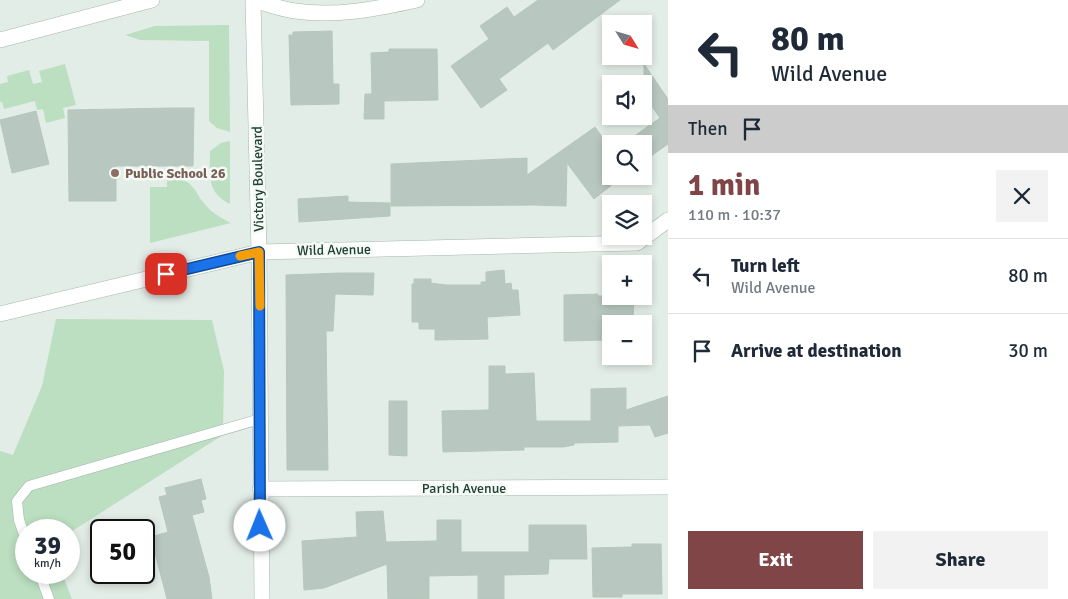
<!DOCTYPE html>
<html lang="en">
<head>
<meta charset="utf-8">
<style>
  body { margin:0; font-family:Signika,sans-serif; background:#f2f2f3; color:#1f2937; height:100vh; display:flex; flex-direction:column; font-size:19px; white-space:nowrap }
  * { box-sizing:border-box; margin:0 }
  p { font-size:16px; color:#747a83 }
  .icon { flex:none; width:28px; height:28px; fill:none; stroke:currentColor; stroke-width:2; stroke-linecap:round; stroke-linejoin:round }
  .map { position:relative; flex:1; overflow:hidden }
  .details { display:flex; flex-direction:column; background:#fff; width:400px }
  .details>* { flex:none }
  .hud { background:#fff; color:#1f2937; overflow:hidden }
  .needle { width:32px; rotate:127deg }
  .tools { position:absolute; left:602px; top:15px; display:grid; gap:10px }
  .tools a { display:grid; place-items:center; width:50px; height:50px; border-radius:0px; background:#fff; box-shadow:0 2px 8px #0003; font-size:25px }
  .speed { position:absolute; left:15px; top:519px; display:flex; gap:10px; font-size:25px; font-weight:700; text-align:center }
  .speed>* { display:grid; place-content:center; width:65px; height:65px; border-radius:50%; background:#fff; box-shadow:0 2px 8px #0003; line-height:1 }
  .speed small { font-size:12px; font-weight:400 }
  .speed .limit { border:2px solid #111; border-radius:8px; background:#fff; color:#111 }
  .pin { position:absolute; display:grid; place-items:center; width:42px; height:42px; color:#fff; margin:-21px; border-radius:10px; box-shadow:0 2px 8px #0006 }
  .me { position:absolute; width:55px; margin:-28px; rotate:359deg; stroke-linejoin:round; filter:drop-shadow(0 0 4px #0008) }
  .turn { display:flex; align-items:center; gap:18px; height:105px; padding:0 20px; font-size:22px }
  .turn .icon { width:65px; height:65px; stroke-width:2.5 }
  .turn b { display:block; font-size:35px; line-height:42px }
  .then { display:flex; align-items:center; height:48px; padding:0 20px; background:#0003; gap:10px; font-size:19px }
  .round { display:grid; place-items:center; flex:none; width:52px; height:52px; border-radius:0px; background:#f2f2f3 }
  .overview { display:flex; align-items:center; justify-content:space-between; height:85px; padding:0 20px }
  h1 { font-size:30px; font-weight:700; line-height:38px; color:#804546 }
  .button { display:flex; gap:10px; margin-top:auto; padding:10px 20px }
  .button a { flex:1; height:58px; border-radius:0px; background:#804546; color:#fff; font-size:20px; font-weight:700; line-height:58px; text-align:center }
  .button a+a { background:#f2f2f3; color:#1f2937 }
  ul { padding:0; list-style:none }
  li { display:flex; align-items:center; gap:15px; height:75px; padding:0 20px; border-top:1px solid #e0e1e3 }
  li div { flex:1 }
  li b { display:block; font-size:19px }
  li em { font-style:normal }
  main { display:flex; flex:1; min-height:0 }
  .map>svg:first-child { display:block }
  .green { fill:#bbdfc0 }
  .building { fill:#b8c8c0; stroke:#b5c7bd }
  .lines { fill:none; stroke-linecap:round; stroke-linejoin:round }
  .lane-casing { stroke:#a5b5ad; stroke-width:11 }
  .street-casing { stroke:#a5b5ad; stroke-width:16 }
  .secondary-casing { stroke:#a1b9ad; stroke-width:16 }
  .lane { stroke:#fff; stroke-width:10 }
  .street { stroke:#fff; stroke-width:15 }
  .secondary { stroke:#fff; stroke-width:15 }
  .route-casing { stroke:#114b97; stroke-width:12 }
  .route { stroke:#1a73e8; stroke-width:9 }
  .slow { stroke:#f59e0b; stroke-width:9 }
  .education-dot { fill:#8d6e63; stroke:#f4faf6; stroke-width:2 }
  .labels { text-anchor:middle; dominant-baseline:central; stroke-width:5; stroke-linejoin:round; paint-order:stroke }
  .education-label { font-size:14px; font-weight:bold; fill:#785e54; stroke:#f4faf6; text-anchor:start }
  .street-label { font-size:14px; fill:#223f33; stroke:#f4faf6 }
</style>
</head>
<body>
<main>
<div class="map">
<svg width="668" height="599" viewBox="0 0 668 599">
  <rect width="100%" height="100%" fill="#e3ede7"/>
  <path class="green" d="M 229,25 L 230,132 L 217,128 L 209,121 L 209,41 L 140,40 L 125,35 L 155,26 Z
    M 65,64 L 76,105 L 63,108 L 65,118 L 46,123 L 43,109 L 37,110 L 35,101 L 4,109 L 2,102 L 0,102 L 0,84 L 8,82 L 7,76 L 29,70 L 33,84 L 42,82 L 39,71 Z
    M 230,141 L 230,204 C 206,192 210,175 210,151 L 221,143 Z
    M 167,178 C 196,178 192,191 208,208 C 214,214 223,219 231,223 L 150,243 L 150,187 L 167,187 Z
    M 56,319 L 212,320 L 224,371 L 223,435 L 69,533 L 69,530 L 26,530 L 26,572 L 62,573 L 72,599 L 0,599 L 0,451 L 13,455 L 42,386 Z"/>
  <path class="building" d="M 538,0 L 620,0 L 553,50 L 548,43 L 499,79 L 507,90 L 481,108 L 451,66 L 489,39 L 480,26 L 507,7 L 514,17 Z
    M 332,31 L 333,84 L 339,84 L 339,104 L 291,105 L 289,35 L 293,35 L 293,32 Z
    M 389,49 L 437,49 L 438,100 L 384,101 L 384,119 L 364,119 L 365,94 L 372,94 L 371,53 L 389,52 Z
    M 644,64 L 668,99 L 668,144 L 644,161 L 644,144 L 623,144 L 660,118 L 644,95 Z
    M 172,108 L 194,108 L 193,166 L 116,166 L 116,201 L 69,201 L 68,110 Z
    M 36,111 L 49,164 L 12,173 L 0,120 Z
    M 595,127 L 611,149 L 611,176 L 623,176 L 594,199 L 567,163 L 566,206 L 534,205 L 391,206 L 391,164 L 527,158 L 527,175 Z
    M 348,196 L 348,202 L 390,203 L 390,216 L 299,222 L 298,199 Z
    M 504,270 L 505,284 L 511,283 L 512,290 L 518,290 L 520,315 L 487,317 L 488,339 L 435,340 L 435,329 L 419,329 L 419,322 L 412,322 L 412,284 L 414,284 L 414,279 L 431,279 L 431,283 L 446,285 L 481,285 L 481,282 L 486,282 L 486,272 Z
    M 340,273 L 374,273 L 373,295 L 335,294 L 333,331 L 326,331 L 328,470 L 287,470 L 286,275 Z
    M 598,294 L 598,296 L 634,296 L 633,324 L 611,324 L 611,336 L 606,336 L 606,340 L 564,341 L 564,295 Z
    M 489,366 L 505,366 L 505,374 L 534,373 L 536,421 L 591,421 L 591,389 L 626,388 L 626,410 L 668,396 L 668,433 L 655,437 L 650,425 L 618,426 L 618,442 L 574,443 L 574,445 L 563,447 L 524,447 L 524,450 L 443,452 L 442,411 L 489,410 Z
    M 389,401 L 407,401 L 407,456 L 389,455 Z
    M 201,479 L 206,499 L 201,500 L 204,512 L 192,515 L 209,577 L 212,599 L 167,599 L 151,537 L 168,532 L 159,497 L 167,495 L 165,488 Z
    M 383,511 L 386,542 L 437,541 L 437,520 L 461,520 L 461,552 L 529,552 L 529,525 L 586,525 L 587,559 L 549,559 L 548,574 L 504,575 L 504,599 L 478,599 L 478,575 L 429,576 L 429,599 L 388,599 L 387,564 L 324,588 L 304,590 L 302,541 L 357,537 L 356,512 Z
    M 632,544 L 661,544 L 662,594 L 622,594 L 622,597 L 593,597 L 592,548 L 632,547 Z"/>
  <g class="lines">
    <defs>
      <path id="lane" d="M 26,540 L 19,520 L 17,501 L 29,486 L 260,419
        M 39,572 L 49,599"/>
      <path id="street" d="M 254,0 C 267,4 281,9 295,11 C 335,17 377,9 417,0
        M 0,40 L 152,0
        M 0,314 L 259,252 L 637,243 L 668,220
        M 260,489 L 668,487"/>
      <path id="secondary" d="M 253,0 L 259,252 L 262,599"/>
    </defs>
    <use href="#lane" class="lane-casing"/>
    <use href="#street" class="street-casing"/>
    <use href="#secondary" class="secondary-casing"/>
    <use href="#lane" class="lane"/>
    <use href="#street" class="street"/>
    <use href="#secondary" class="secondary"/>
  </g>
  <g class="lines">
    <defs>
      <path id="route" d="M 166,274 L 259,252 L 260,526"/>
    </defs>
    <use href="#route" class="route-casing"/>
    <use href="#route" class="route"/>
    <path class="slow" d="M 240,256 L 259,252 L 260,306"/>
  </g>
  <circle class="education-dot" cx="115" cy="173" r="5"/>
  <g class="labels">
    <g class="education-label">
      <text x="125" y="173">Public School 26</text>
    </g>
    <g class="street-label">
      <text transform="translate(258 179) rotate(-91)">Victory Boulevard</text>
      <text transform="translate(334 250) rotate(-1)">Wild Avenue</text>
      <text x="464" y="488">Parish Avenue</text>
    </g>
  </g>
</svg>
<div class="tools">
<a><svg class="needle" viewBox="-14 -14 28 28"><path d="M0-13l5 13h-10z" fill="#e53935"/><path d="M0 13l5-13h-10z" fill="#747a83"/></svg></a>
<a><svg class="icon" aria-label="sound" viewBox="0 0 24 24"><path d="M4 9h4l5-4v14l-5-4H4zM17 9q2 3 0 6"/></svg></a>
<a><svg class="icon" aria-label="search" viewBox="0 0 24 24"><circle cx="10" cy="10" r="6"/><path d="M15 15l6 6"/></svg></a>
<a><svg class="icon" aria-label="layers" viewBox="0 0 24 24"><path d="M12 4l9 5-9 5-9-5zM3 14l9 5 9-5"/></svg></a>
<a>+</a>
<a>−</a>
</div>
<div class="speed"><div>39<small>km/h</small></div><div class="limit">50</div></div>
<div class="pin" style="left:166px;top:274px;background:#d93025"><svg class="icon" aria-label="arrive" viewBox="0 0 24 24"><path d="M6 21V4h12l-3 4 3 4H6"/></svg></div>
<svg class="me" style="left:260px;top:526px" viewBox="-20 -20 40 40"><circle r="19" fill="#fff"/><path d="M0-13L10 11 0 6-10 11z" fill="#1a73e8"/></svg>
</div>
<section class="details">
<div class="hud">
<div class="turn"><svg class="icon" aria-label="left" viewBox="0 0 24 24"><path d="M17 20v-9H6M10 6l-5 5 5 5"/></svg><div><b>80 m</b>Wild Avenue</div></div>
<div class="then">Then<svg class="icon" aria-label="arrive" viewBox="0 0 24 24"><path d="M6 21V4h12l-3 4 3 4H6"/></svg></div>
</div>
<div class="overview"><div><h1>1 min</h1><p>110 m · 10:37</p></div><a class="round"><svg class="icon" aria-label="close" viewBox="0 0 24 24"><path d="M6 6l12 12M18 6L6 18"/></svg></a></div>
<ul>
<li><svg class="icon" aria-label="left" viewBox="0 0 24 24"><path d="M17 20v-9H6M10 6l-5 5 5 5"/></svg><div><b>Turn left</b><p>Wild Avenue</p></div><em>80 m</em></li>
<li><svg class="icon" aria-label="arrive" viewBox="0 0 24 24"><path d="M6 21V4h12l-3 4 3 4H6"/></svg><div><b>Arrive at destination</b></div><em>30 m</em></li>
</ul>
<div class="button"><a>Exit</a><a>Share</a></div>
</section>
</main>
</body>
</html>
